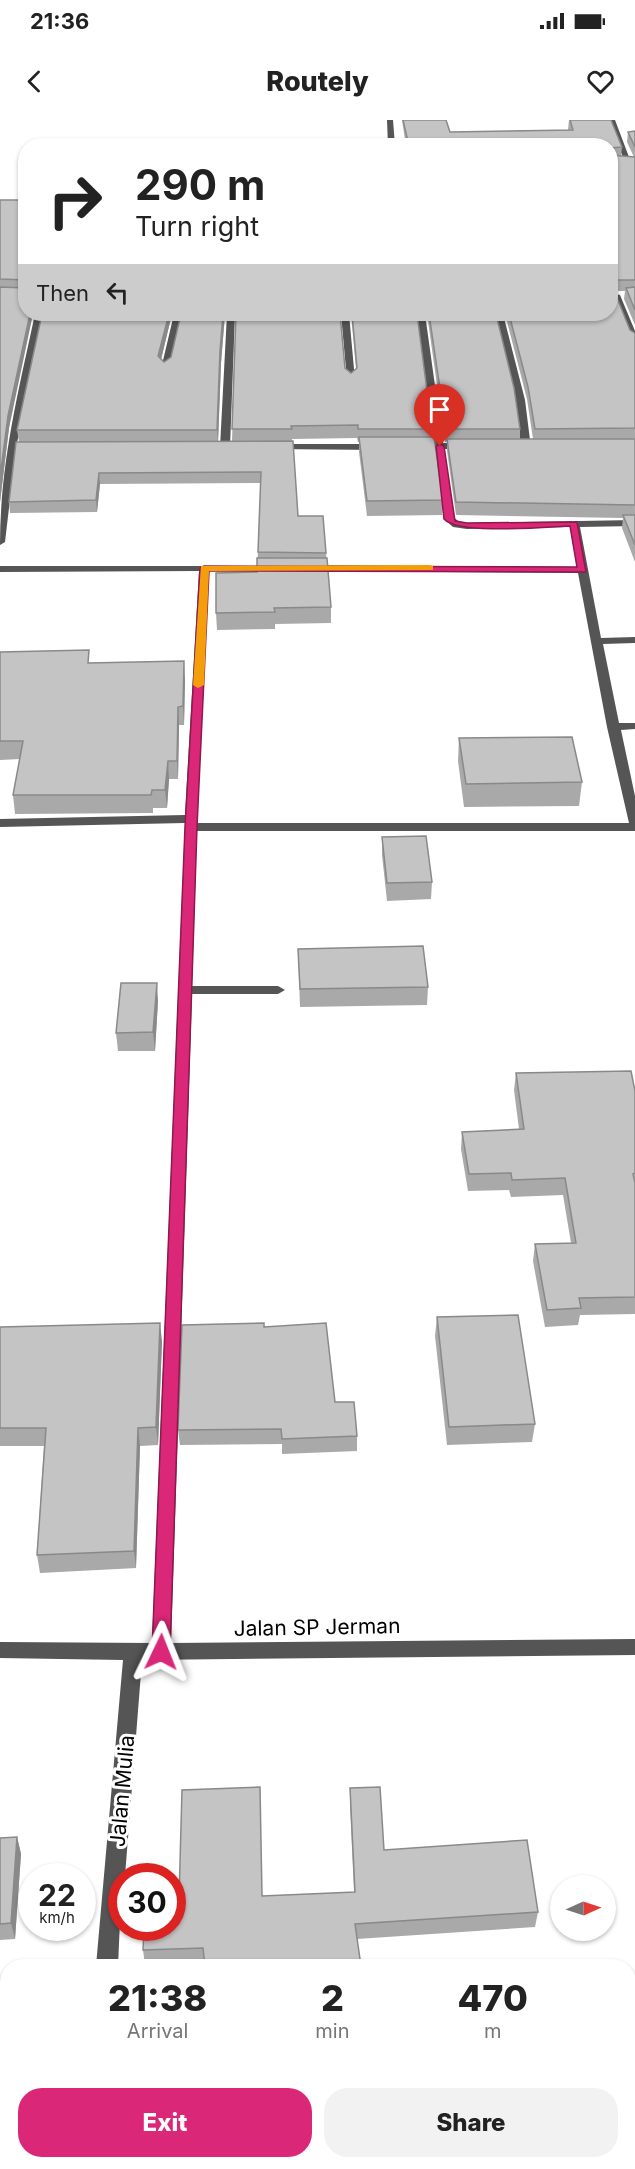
<!DOCTYPE html>
<html lang="en">
<head>
<meta charset="utf-8">
<style>
  body { margin:0; font-family:Inter,sans-serif; background:#f2f2f2; color:#222; height:100vh; display:flex; flex-direction:column; font-size:22px; white-space:nowrap }
  * { box-sizing:border-box; margin:0 }
  p { font-size:20px; color:#767676 }
  .icon { flex:none; width:33px; height:33px; fill:none; stroke:currentColor; stroke-width:2; stroke-linecap:round; stroke-linejoin:round }
  .map { position:relative; flex:1; overflow:hidden }
  .details { position:absolute; left:0px; top:1839px; width:636px; height:210px; display:flex; flex-direction:column; background:#fff; border-radius:24px 24px 0 0; box-shadow:0 2px 4px #0004 }
  .details>* { flex:none }
  .hud { position:absolute; left:18px; top:18px; width:600px; height:183px; border-radius:24px; box-shadow:0 2px 4px #0004; background:#fff; color:#222; overflow:hidden }
  .needle { width:39px; rotate:87deg }
  .controls { position:absolute; left:550px; top:1755px; display:grid; gap:12px }
  .controls a { display:grid; place-items:center; width:66px; height:66px; border-radius:50%; background:#fff; box-shadow:0 2px 4px #0004; font-size:30px }
  .speed { position:absolute; left:18px; top:1743px; display:flex; gap:12px; font-size:30px; font-weight:700; text-align:center }
  .speed>* { display:grid; place-content:center; width:78px; height:78px; border-radius:50%; background:#fff; box-shadow:0 2px 4px #0004; line-height:1 }
  .speed small { font-size:15px; font-weight:400 }
  .speed .limit { border:9px solid #d22; background:#fff; color:#111 }
  .pin { position:absolute; display:grid; place-items:center; width:51px; height:51px; color:#fff; margin:-62px -26px; border-radius:50% 50% 50% 0; rotate:-45deg; box-shadow:0 0 6px #0007 }
  .pin .icon { rotate:45deg }
  .me { position:absolute; width:66px; margin:-33px; rotate:2deg; stroke-linejoin:round; filter:drop-shadow(0 0 4px #0008) }
  .turn { display:flex; align-items:center; gap:21px; height:126px; padding:0 18px; font-size:27px }
  .turn .icon { width:78px; height:78px; stroke-width:2.5 }
  .turn b { display:block; font-size:42px; line-height:51px }
  .then { display:flex; align-items:center; height:57px; padding:0 18px; background:#0003; gap:12px; font-size:22px }
  .eta { display:flex; justify-content:space-evenly; align-items:center; height:102px; text-align:center }
  .eta b { font-size:36px; font-weight:800; line-height:42px }
  .action { display:flex; gap:12px; margin-top:auto; padding:12px 18px }
  .action a { flex:1; height:69px; border-radius:24px; background:#db2777; color:#fff; font-size:24px; font-weight:800; line-height:69px; text-align:center }
  .action a+a { background:#f2f2f2; color:#222 }
  .status { display:flex; justify-content:space-between; align-items:center; height:42px; padding:0 30px; background:#fff; direction:ltr }
  .status svg { height:16px; fill:currentColor }
  header { display:flex; justify-content:space-between; align-items:center; height:78px; padding:0 18px; background:#fff; font-size:27px; font-weight:800 }
  .map>svg:first-child { display:block }
  .lines { fill:none; stroke-linecap:round; stroke-linejoin:round }
  .minor { fill:#555; fill-rule:evenodd }
  .wall { fill:#a9a9a9 }
  .shaded-wall { fill:#898989 }
  .building { fill:#c4c4c4; stroke:#898989; stroke-width:1.5 }
  .route { fill:#db2777; stroke:#8e194d; stroke-width:1.5 }
  .slow { fill:#f59e0b }
  .labels { text-anchor:middle; dominant-baseline:central; stroke-width:6; stroke-linejoin:round; paint-order:stroke }
  .near-street-label { font-size:21px; fill:#000; stroke:#fff }
</style>
</head>
<body>
<div class="status"><b>21:36</b><svg viewBox="0 0 49 12"><path d="M0 12V9h3v3zM5 12V6h3v6zM10 12V3h3v9zM15 12V0h3v12zM26 1h20v11H26zM47 4h2v5h-2z"/></svg></div>
<header><svg class="icon" aria-label="back" viewBox="0 0 24 24"><path d="M15 5l-7 7 7 7"/></svg>Routely<svg class="icon" aria-label="heart" viewBox="0 0 24 24"><path d="M12 20l-8-8c-3-5 5-10 8-4 3-6 11-1 8 4z"/></svg></header>
<div class="map">
<svg width="635" height="2049" viewBox="0 0 635 2049">
  <rect width="100%" height="100%" fill="#fff"/>
  <g class="lines">
    <path class="minor" d="M 387,0 L 393,0 L 395,26 L 388,26 Z
      M 609,0 L 615,0 L 632,45 L 625,43 Z
      M 613,173 L 620,175 L 635,211 L 635,224 L 631,221 Z
      M 35,194 L 43,194 L 16,328 L 5,422 L 0,425 C 0,344 18,273 35,194 Z
      M 174,194 L 182,194 L 169,249 L 165,252 L 161,249 Z
      M 227,194 L 235,194 L 230,327 L 225,330 L 220,327 Z
      M 341,194 L 349,194 L 355,260 L 351,263 L 347,260 Z
      M 417,194 L 425,194 L 443,323 L 467,323 L 472,326 L 467,329 L 444,329 L 454,398 L 460,402 L 467,403 L 635,400 L 635,406 L 580,407 L 601,518 L 635,517 L 635,523 L 603,524 L 619,603 L 635,603 L 635,609 L 621,610 L 635,676 L 635,711 L 197,711 L 192,866 L 278,866 L 285,870 L 278,874 L 192,874 L 171,1523 L 635,1519 L 635,1535 L 142,1540 L 125,1756 L 122,1756 L 118,1846 L 96,1846 L 123,1540 L 0,1538 L 0,1522 L 152,1523 L 185,703 L 0,707 L 0,699 L 185,695 L 199,451 L 0,452 L 0,446 L 280,446 L 280,450 L 276,451 L 209,451 L 197,703 L 629,703 L 607,607 L 578,453 L 309,451 L 304,448 L 309,445 L 577,447 L 570,407 L 467,409 L 453,407 L 444,399 L 435,329 L 416,329 L 411,326 L 416,323 L 434,323 Z
      M 495,194 L 503,194 L 525,280 L 531,328 L 525,328 L 520,318 L 515,280 Z
      M 275,324 L 380,324 L 385,327 L 380,330 L 272,329 L 272,325 Z
      M 79,2042 L 102,2042 L 102,2049 L 78,2049 Z"/>
  </g>
  <path class="wall" d="M 402,0 L 446,0 L 450,12 L 568,10 L 569,0 L 622,27 L 621,36 L 634,37 L 627,22 L 628,12 L 635,11 L 635,205 L 624,179 L 625,171 L 614,171 L 630,210 L 635,213 L 635,442 L 622,408 L 623,398 L 456,395 L 447,331 L 447,322 L 445,322 L 427,194 L 426,194 L 496,194 L 520,309 L 520,319 L 533,319 L 527,279 L 505,194 L 610,194 L 610,26 L 406,26 Z
    M 0,80 L 26,80 L 26,194 L 9,308 L 0,382 Z
    M 172,194 L 161,239 L 164,242 L 171,237 L 181,194 L 225,194 L 221,243 L 218,321 L 232,321 L 236,194 L 235,194 L 340,194 L 345,248 L 351,253 L 356,249 L 351,194 L 349,194 L 417,194 L 432,309 L 432,317 L 443,380 L 442,395 L 367,396 L 359,332 L 359,322 L 358,322 L 357,318 L 292,319 L 298,396 L 326,433 L 331,487 L 331,503 L 275,504 L 275,509 L 217,510 L 216,493 L 257,452 L 261,363 L 100,364 L 97,392 L 10,393 L 9,382 L 19,322 L 17,310 Z
    M 0,532 L 90,543 L 185,559 L 184,605 L 179,605 L 178,659 L 169,659 L 167,688 L 153,688 L 153,693 L 15,694 L 13,675 L 20,639 L 0,640 Z
    M 459,618 L 582,662 L 579,686 L 464,687 L 458,641 Z
    M 382,717 L 432,762 L 431,779 L 387,781 L 382,735 Z
    M 298,829 L 428,867 L 427,885 L 300,887 Z
    M 158,881 L 155,931 L 118,931 L 116,913 Z
    M 516,953 L 635,971 L 635,1194 L 580,1195 L 578,1205 L 545,1207 L 533,1141 L 535,1124 L 571,1123 L 563,1075 L 511,1077 L 509,1070 L 468,1071 L 461,1029 L 462,1012 L 519,1009 L 514,970 Z
    M 437,1197 L 535,1304 L 532,1322 L 447,1325 L 435,1216 Z
    M 0,1207 L 162,1221 L 158,1325 L 140,1326 L 136,1448 L 40,1453 L 37,1435 L 44,1326 L 0,1326 Z
    M 264,1207 L 335,1282 L 357,1316 L 357,1331 L 282,1334 L 282,1324 L 180,1325 L 178,1310 Z
    M 350,1668 L 384,1730 L 538,1792 L 535,1807 L 357,1819 L 205,1843 L 145,1845 L 143,1830 L 354,1772 L 350,1684 Z
    M 17,1717 L 21,1734 L 15,1819 L 0,1820 L 0,1718 Z"/>
  <path class="shaded-wall" d="M 30,194 L 33,194 L 9,308 L 0,382 L 0,357 L 8,296 Z
    M 169,194 L 172,194 L 159,248 L 158,236 Z
    M 223,194 L 225,194 L 221,243 L 218,323 L 217,310 L 220,231 Z
    M 99,353 L 100,364 L 97,392 L 96,380 Z
    M 184,541 L 185,559 L 184,605 L 183,586 Z
    M 178,587 L 179,605 L 178,659 L 177,641 Z
    M 168,641 L 169,659 L 167,688 L 165,670 Z
    M 157,863 L 158,881 L 155,931 L 153,912 Z
    M 160,1203 L 162,1221 L 158,1325 L 156,1307 Z
    M 138,1308 L 140,1326 L 136,1448 L 134,1431 Z
    M 17,1717 L 21,1734 L 15,1819 L 11,1803 Z
    M 36,2042 L 38,2042 L 40,2049 L 36,2049 Z"/>
  <path class="building" d="M 403,0 L 446,0 L 450,12 L 573,10 L 570,0 L 611,0 L 622,27 L 610,28 L 610,26 L 409,26 Z
    M 635,11 L 635,27 L 628,12 Z
    M 610,35 L 635,37 L 635,160 L 610,160 Z
    M 0,80 L 26,80 L 26,160 L 0,159 Z
    M 26,166 L 26,194 L 30,194 L 8,296 L 0,357 L 0,167 L 25,168 Z
    M 610,166 L 613,168 L 630,210 L 635,213 L 635,308 L 535,309 L 528,267 L 509,194 L 610,194 Z
    M 635,167 L 635,190 L 626,168 Z
    M 42,194 L 169,194 L 158,236 L 164,242 L 171,237 L 181,194 L 223,194 L 220,231 L 217,310 L 17,310 Z
    M 236,194 L 340,194 L 345,248 L 351,253 L 357,248 L 352,194 L 417,194 L 432,309 L 358,309 L 358,305 L 291,306 L 292,309 L 232,309 Z
    M 429,194 L 496,194 L 514,268 L 520,309 L 446,309 Z
    M 359,317 L 434,317 L 443,380 L 367,381 Z
    M 447,319 L 635,319 L 635,385 L 456,382 Z
    M 293,321 L 298,396 L 323,396 L 326,433 L 258,432 L 261,352 L 99,353 L 96,380 L 9,382 L 16,322 Z
    M 623,395 L 635,395 L 635,425 Z
    M 257,438 L 327,438 L 331,487 L 274,488 L 275,492 L 216,493 L 216,453 L 257,452 Z
    M 89,530 L 88,543 L 184,541 L 183,586 L 178,587 L 177,641 L 168,641 L 165,670 L 152,670 L 151,675 L 13,675 L 23,621 L 0,621 L 0,532 Z
    M 572,617 L 582,662 L 466,664 L 459,618 Z
    M 426,716 L 432,762 L 387,763 L 382,717 Z
    M 423,826 L 428,867 L 300,869 L 298,829 Z
    M 121,863 L 157,863 L 153,912 L 116,913 Z
    M 631,951 L 635,971 L 635,1053 L 633,1054 L 635,1063 L 635,1177 L 579,1178 L 581,1188 L 547,1190 L 535,1124 L 576,1123 L 565,1058 L 512,1060 L 511,1053 L 469,1054 L 462,1012 L 524,1009 L 516,953 Z
    M 518,1195 L 535,1304 L 449,1307 L 437,1197 Z
    M 160,1203 L 156,1307 L 138,1308 L 134,1431 L 37,1435 L 46,1308 L 0,1308 L 0,1207 Z
    M 264,1203 L 264,1207 L 326,1203 L 335,1282 L 354,1282 L 357,1316 L 282,1319 L 281,1309 L 178,1310 L 182,1205 Z
    M 260,1667 L 262,1776 L 355,1772 L 350,1668 L 380,1667 L 384,1730 L 527,1720 L 538,1792 L 355,1804 L 361,1846 L 205,1846 L 203,1828 L 143,1830 L 144,1808 L 172,1808 L 172,1779 L 179,1779 L 182,1670 Z
    M 17,1717 L 11,1803 L 0,1804 L 0,1718 Z
    M 8,2038 L 8,2042 L 36,2042 L 36,2049 L 0,2049 L 0,2039 Z"/>
  <path class="route" d="M 440,324 L 444,326 L 455,401 L 467,403 L 577,402 L 586,452 L 209,451 L 197,707 L 170,1532 L 167,1537 L 161,1539 L 155,1537 L 152,1532 L 185,707 L 200,448 L 204,446 L 577,447 L 570,406 C 546,407 458,415 444,399 L 436,326 Z"/>
  <path class="slow" d="M 429,445 L 433,446 L 433,450 L 209,451 L 204,565 L 198,568 L 193,565 L 201,446 Z"/>
  <g class="labels">
    <g class="near-street-label">
      <text transform="translate(317 1507) rotate(-1)">Jalan SP Jerman</text>
      <text transform="translate(122 1671) rotate(-85)">Jalan Mulia</text>
    </g>
  </g>
</svg>
<div class="controls">
<a><svg class="needle" viewBox="-14 -14 28 28"><path d="M0-13l5 13h-10z" fill="#e53935"/><path d="M0 13l5-13h-10z" fill="#767676"/></svg></a>
</div>
<div class="speed"><div>22<small>km/h</small></div><div class="limit">30</div></div>
<div class="pin" style="left:440px;top:326px;background:#d93025"><svg class="icon" aria-label="arrive" viewBox="0 0 24 24"><path d="M6 21V4h12l-3 4 3 4H6"/></svg></div>
<svg class="me" style="left:161px;top:1532px" viewBox="-20 -20 40 40"><path d="M0-17L14 15 0 8-14 15z" fill="#db2777" stroke="#fff" stroke-width="4"/></svg>
<div class="hud">
<div class="turn"><svg class="icon" aria-label="right" viewBox="0 0 24 24"><path d="M7 20v-9h11M14 6l5 5-5 5"/></svg><div><b>290 m</b>Turn right</div></div>
<div class="then">Then<svg class="icon" aria-label="left" viewBox="0 0 24 24"><path d="M17 20v-9H6M10 6l-5 5 5 5"/></svg></div>
</div>
<section class="details">
<div class="eta">
<div><b>21:38</b><p>Arrival</p></div>
<div><b>2</b><p>min</p></div>
<div><b>470</b><p>m</p></div>
</div>
<div class="action"><a>Exit</a><a>Share</a></div>
</section>
</div>
</body>
</html>
